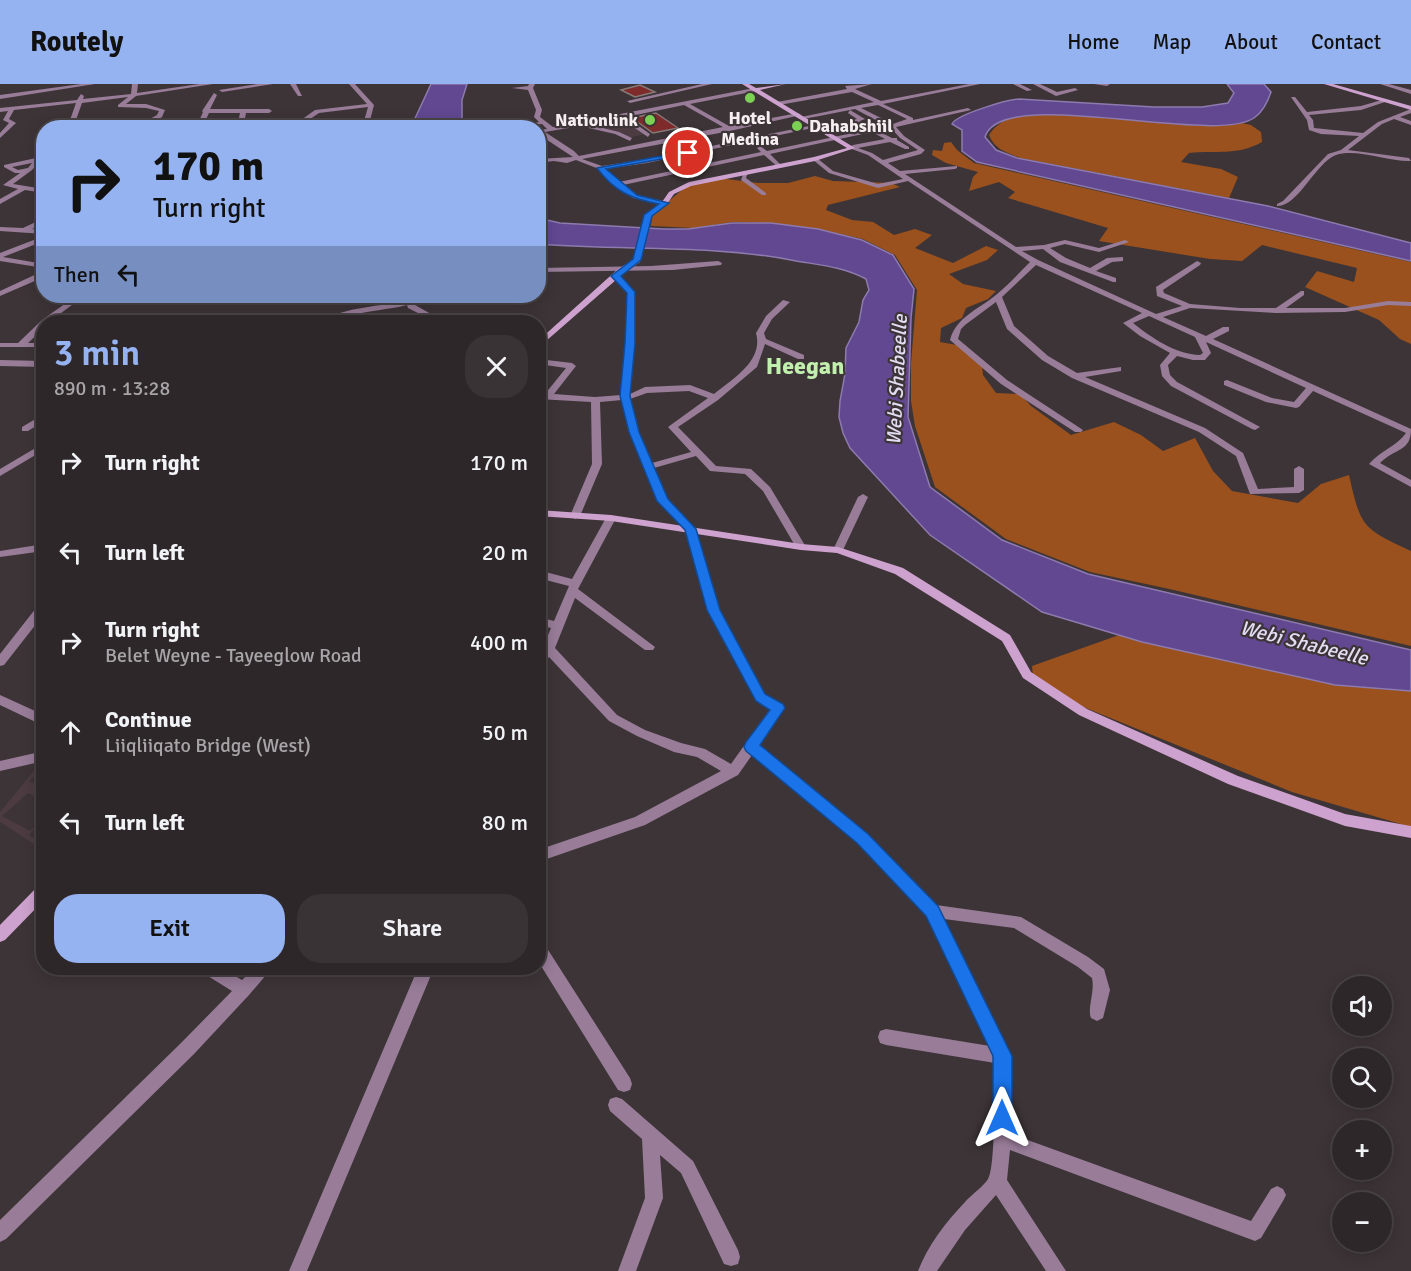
<!DOCTYPE html>
<html lang="en">
<head>
<meta charset="utf-8">
<style>
  body { margin:0; font-family:Signika,sans-serif; background:#3a3335; color:#f1f3f6; height:100vh; display:flex; flex-direction:column; font-size:22px; white-space:nowrap }
  * { box-sizing:border-box; margin:0 }
  p { font-size:20px; color:#a7a5a8 }
  .icon { flex:none; width:33px; height:33px; fill:none; stroke:currentColor; stroke-width:2; stroke-linecap:round; stroke-linejoin:round }
  .map { position:relative; flex:1; overflow:hidden }
  .sheet { position:absolute; left:36px; top:231px; width:510px; height:660px; display:flex; flex-direction:column; background:#2e2729; border-radius:24px; box-shadow:0 3px 15px #0003,0 0 0 2px #494446 }
  .sheet>* { flex:none }
  .top-card { position:absolute; left:36px; top:36px; width:510px; height:183px; border-radius:24px; box-shadow:0 3px 15px #0003,0 0 0 2px #494446; background:#95b2f1; color:#111; overflow:hidden }
  .fabs { position:absolute; left:1332px; top:892px; display:grid; gap:12px }
  .fabs a { display:grid; place-items:center; width:60px; height:60px; border-radius:50%; background:#2e2729; box-shadow:0 3px 15px #0003,0 0 0 2px #494446; font-size:30px }
  .pin { position:absolute; display:grid; place-items:center; width:51px; height:51px; color:#fff; margin:-26px; border:3px solid #fff; border-radius:50%; box-shadow:0 2px 6px #0007 }
  .me { position:absolute; width:66px; margin:-33px; rotate:0deg; stroke-linejoin:round; filter:drop-shadow(0 0 4px #0008) }
  .turn { display:flex; align-items:center; gap:21px; height:126px; padding:0 18px; font-size:27px }
  .turn .icon { width:78px; height:78px; stroke-width:2.5 }
  .turn b { display:block; font-size:42px; line-height:51px }
  .then { display:flex; align-items:center; height:57px; padding:0 18px; background:#0003; gap:12px; font-size:22px }
  .round { display:grid; place-items:center; flex:none; width:63px; height:63px; border-radius:24px; background:#3a3335 }
  .head { display:flex; align-items:center; justify-content:space-between; height:102px; padding:0 18px }
  h1 { font-size:36px; font-weight:600; line-height:45px; color:#95b2f1 }
  .cta { display:flex; gap:12px; margin-top:auto; padding:12px 18px }
  .cta a { flex:1; height:69px; border-radius:24px; background:#95b2f1; color:#111; font-size:24px; font-weight:600; line-height:69px; text-align:center }
  .cta a+a { background:#3a3335; color:#f1f3f6 }
  ul { padding:0; list-style:none }
  li { display:flex; align-items:center; gap:18px; height:90px; padding:0 18px }
  li div { flex:1 }
  li b { display:block; font-size:22px }
  li em { font-style:normal }
  header { display:flex; align-items:center; gap:36px; box-sizing:border-box; height:84px; padding:0 30px; background:#95b2f1; color:#111 }
  header strong { font-size:28px }
  nav { display:flex; gap:33px; margin-inline-start:auto; font-size:21px }
  .map>svg:first-child { display:block }
  .built { fill:#4c3c42 }
  .forest { fill:#9a511d }
  .water { fill:#614891; stroke:#8d7aae; stroke-width:1.5 }
  .building { fill:#7f2b2c; stroke:#867a79; stroke-width:1.5 }
  .lines { fill:none; stroke-linecap:round; stroke-linejoin:round }
  .street { fill:#987c98; fill-rule:evenodd }
  .secondary { fill:#cea2ce; fill-rule:evenodd }
  .route { fill:#1a73e8; stroke:#114b97; stroke-width:1.5 }
  .poi-dot { fill:#7cd155; stroke:#3d3437; stroke-width:2 }
  .labels { text-anchor:middle; dominant-baseline:central; stroke-width:4.5; stroke-linejoin:round; paint-order:stroke }
  .far-poi-label { font-size:18px; font-weight:bold; fill:#f5eff1; stroke:#3d3437 }
  .far-water-label { font-size:20px; font-style:italic; fill:#e2ddf2; stroke:#3d3437 }
  .far-district-label { font-size:24px; font-weight:bold; fill:#c0efae; stroke:#3d3437 }
</style>
</head>
<body>
<header>
<strong>Routely</strong>
<nav><a>Home</a><a>Map</a><a>About</a><a>Contact</a></nav>
</header>
<div class="map">
<svg width="1411" height="1187" viewBox="0 0 1411 1187">
  <rect width="100%" height="100%" fill="#3d3437"/>
  <path class="built" d="M 617,34 L 631,38 L 646,50 L 628,54 L 591,40 Z
    M 43,676 L 43,683 L 29,697 L 43,703 L 43,717 L 28,709 L 2,732 L 30,747 L 43,735 L 29,751 L 41,758 L 43,755 L 43,766 L 0,738 L 0,728 Z"/>
  <path class="forest" d="M 1039,28 L 1074,28 L 1190,39 L 1242,39 L 1251,41 L 1261,48 L 1262,58 C 1237,72 1217,66 1189,69 L 1181,78 L 1221,85 L 1238,93 L 1229,114 L 1020,74 C 1007,68 995,66 989,51 C 1001,33 1019,31 1039,28 Z
    M 951,58 L 957,66 L 974,79 L 1411,178 L 1411,260 L 1400,255 L 1379,236 L 1305,203 L 1317,187 L 1354,198 L 1357,184 L 1262,161 L 1242,177 L 1210,175 L 1099,157 L 1108,144 L 1008,114 L 1015,108 L 999,98 L 969,107 L 973,93 L 978,88 L 946,79 L 932,71 L 933,66 L 942,67 L 944,59 Z
    M 815,92 L 833,97 L 891,99 L 900,103 L 828,121 L 826,126 L 852,136 L 873,138 L 894,151 L 915,145 L 932,151 L 915,164 L 953,179 L 986,162 L 998,166 L 987,176 L 949,190 L 963,200 L 996,207 L 988,215 L 966,224 L 962,234 L 941,244 L 940,258 L 957,261 L 982,281 L 983,291 L 996,309 L 1020,310 L 1031,322 L 1071,351 L 1114,338 L 1141,351 L 1163,367 L 1195,354 L 1213,387 L 1232,407 L 1298,419 L 1321,400 L 1349,391 C 1361,444 1362,444 1411,467 L 1411,562 L 1174,506 L 1090,488 L 1006,455 L 935,403 L 915,342 L 911,317 L 911,279 L 917,206 L 895,171 L 863,155 L 818,145 L 771,139 L 733,138 L 694,144 L 651,142 L 652,131 L 688,101 L 719,94 L 758,99 L 788,99 Z
    M 1119,551 L 1142,558 L 1378,605 L 1411,607 L 1411,743 L 1292,708 L 1081,622 L 1033,591 L 1032,582 Z"/>
  <path class="water" d="M 431,0 L 467,0 L 462,16 L 462,43 L 411,43 Z
    M 1227,0 L 1264,0 L 1271,8 C 1268,17 1263,28 1254,34 C 1211,62 1001,0 985,53 L 996,66 L 1017,74 L 1268,122 L 1411,159 L 1411,177 L 977,78 L 962,67 L 962,46 L 952,40 C 957,30 1007,16 1019,15 L 1154,23 L 1202,23 L 1228,19 L 1234,9 Z
    M 538,134 L 560,139 L 663,145 L 688,145 L 732,139 L 771,139 L 818,145 L 862,156 L 893,171 L 914,205 L 911,234 L 908,333 L 930,403 L 1002,456 L 1088,490 L 1411,566 L 1411,607 L 1335,601 L 1142,558 L 1042,528 L 930,451 L 850,364 L 843,349 L 839,333 L 840,317 L 845,290 L 846,264 L 859,238 L 863,216 L 869,206 L 866,195 C 842,182 817,181 791,176 C 707,160 623,167 539,160 Z"/>
  <path class="building" d="M 640,1 L 655,8 L 635,13 L 621,6 Z
    M 656,29 L 678,44 L 653,49 L 632,34 Z"/>
  <g class="lines">
    <path class="street" d="M 81,0 L 95,0 L 0,15 L 0,11 Z
      M 132,0 L 138,0 L 137,9 L 199,0 L 213,0 L 136,12 L 126,20 L 146,20 L 165,26 L 162,33 L 142,44 L 134,44 L 157,31 L 159,27 L 146,24 L 118,23 L 118,21 L 128,13 L 82,19 L 76,36 L 70,44 L 63,44 L 70,36 L 76,19 L 14,26 L 9,35 L 16,39 L 0,54 L 0,49 L 9,39 L 3,36 L 8,27 L 0,28 L 0,24 L 77,16 L 81,10 L 84,12 L 83,15 L 131,10 Z
      M 257,0 L 273,0 L 222,8 L 219,6 Z
      M 290,0 L 296,0 L 302,12 L 298,12 Z
      M 349,0 L 355,0 L 374,21 L 368,44 L 362,44 L 368,23 L 319,29 L 297,44 L 290,44 L 315,26 L 367,20 Z
      M 529,0 L 535,0 L 533,4 L 542,26 L 540,33 L 553,43 L 754,4 L 756,7 L 690,20 L 729,42 L 798,29 L 801,31 L 730,47 L 582,75 L 602,82 L 647,75 L 819,40 L 822,42 L 647,79 L 605,85 L 619,98 L 761,68 L 757,64 L 760,62 L 767,67 L 867,46 L 853,38 L 853,36 L 857,35 L 848,29 L 850,26 L 865,35 L 860,37 L 873,44 L 887,42 L 855,25 L 804,35 L 801,33 L 874,18 L 852,8 L 779,21 L 777,18 L 847,5 L 845,2 L 872,0 L 855,5 L 881,17 L 969,0 L 980,0 L 883,20 L 913,34 L 913,36 L 968,24 L 971,26 L 896,43 L 904,52 L 925,66 L 921,70 L 888,79 L 900,87 L 957,82 L 957,84 L 955,85 L 905,90 L 1016,163 L 1044,161 L 1065,156 L 1099,164 L 1125,156 L 1129,158 L 1099,168 L 1065,160 L 1050,164 L 1066,174 L 1090,184 L 1107,174 L 1123,173 L 1123,177 L 1112,178 L 1096,187 L 1116,194 L 1116,198 L 1113,198 L 1060,178 L 1043,165 L 1022,167 L 1038,176 L 1156,230 L 1182,222 L 1157,212 L 1156,203 L 1197,177 L 1201,179 L 1200,181 L 1163,206 L 1164,209 L 1190,220 L 1240,224 L 1276,224 L 1301,207 L 1304,207 L 1304,211 L 1286,224 L 1345,224 L 1388,217 L 1411,218 L 1411,222 L 1388,221 L 1345,228 L 1276,229 L 1190,224 L 1163,233 L 1206,252 L 1223,243 L 1229,243 L 1229,247 L 1213,255 L 1411,345 C 1411,368 1395,364 1380,379 L 1411,396 L 1411,403 L 1369,380 C 1381,366 1396,363 1406,349 L 1313,307 L 1299,323 L 1296,324 L 1266,318 L 1224,301 L 1224,297 L 1227,296 L 1272,314 L 1294,318 L 1306,304 L 1206,258 L 1211,269 L 1205,276 L 1193,276 L 1177,272 L 1168,281 L 1170,291 L 1177,298 L 1260,343 L 1255,346 L 1252,345 L 1171,302 L 1162,292 L 1160,281 L 1170,269 L 1140,252 L 1123,239 L 1142,229 L 1036,181 L 1002,213 L 1014,242 L 1048,272 L 1077,289 L 1121,283 L 1121,287 L 1085,293 L 1205,344 L 1243,369 L 1258,405 L 1294,403 L 1294,385 L 1299,382 L 1304,385 L 1304,406 L 1299,409 L 1250,410 L 1236,372 L 1199,348 L 1072,294 L 1042,276 L 1007,245 L 996,218 L 965,241 L 961,245 L 958,255 L 1007,296 L 1083,346 L 1081,348 L 1075,348 L 1001,300 L 950,256 C 956,233 979,225 996,211 C 1008,201 1019,189 1030,178 L 908,97 L 878,104 L 829,89 L 812,75 L 817,74 L 833,87 L 878,100 L 903,95 L 868,71 L 849,64 L 853,61 L 885,55 L 872,48 L 770,70 L 782,82 L 779,84 L 764,71 L 623,101 L 637,111 L 667,118 L 668,119 L 665,121 L 633,114 L 605,93 L 599,85 L 576,76 L 567,79 L 554,77 L 538,79 L 538,75 L 573,73 L 538,50 L 538,46 L 547,45 L 542,40 L 510,44 L 539,38 L 534,33 L 536,26 L 528,6 L 512,4 L 528,2 ZM 684,21 L 723,43 L 579,72 L 574,67 L 545,48 L 580,42 L 615,50 L 630,57 L 632,54 L 619,48 L 587,40 L 620,34 L 648,53 L 650,50 L 626,33 ZM 878,21 L 907,35 L 893,40 L 861,24 ZM 891,44 L 900,54 L 918,66 L 883,76 L 872,69 L 858,64 L 890,58 L 905,65 L 909,65 L 909,63 L 897,56 L 897,54 L 892,54 L 878,47 ZM 1149,232 L 1195,253 L 1203,269 L 1200,271 C 1175,270 1152,254 1133,239 Z
      M 702,0 L 712,0 L 630,19 L 627,17 Z
      M 1013,0 L 1020,0 L 1032,6 L 1027,7 Z
      M 1033,0 L 1040,0 L 1057,8 L 1075,4 L 1078,6 L 1056,12 Z
      M 1094,0 L 1110,0 L 1107,2 Z
      M 1380,0 L 1389,0 L 1411,6 L 1411,10 Z
      M 214,9 L 217,11 L 210,25 L 269,25 L 272,27 L 269,29 L 246,29 L 243,44 L 237,44 L 240,29 L 209,29 L 202,44 L 196,44 L 203,28 L 202,27 Z
      M 1291,13 L 1295,13 L 1307,28 L 1361,22 L 1385,15 L 1388,17 L 1361,26 L 1309,31 L 1313,36 L 1314,44 L 1363,49 L 1378,38 L 1411,25 L 1411,29 L 1400,33 L 1411,37 L 1411,41 L 1394,35 L 1382,40 L 1348,66 L 1409,74 L 1411,77 C 1389,78 1356,64 1336,71 C 1316,78 1298,123 1277,122 L 1277,120 L 1283,117 L 1328,70 L 1341,66 L 1359,52 L 1321,50 L 1309,46 L 1307,36 Z
      M 44,67 L 44,73 L 32,86 L 13,100 L 44,105 L 44,109 L 25,106 L 0,120 L 0,115 L 18,105 L 3,101 L 20,89 L 15,89 L 4,83 L 4,81 L 36,74 ZM 32,79 L 28,84 L 18,86 L 12,83 Z
      M 744,88 L 748,88 L 746,94 L 766,109 L 766,111 L 762,111 L 741,96 Z
      M 42,135 L 44,139 L 32,145 L 44,146 L 44,150 L 0,147 L 0,143 L 23,144 Z
      M 44,152 L 44,157 L 3,173 L 44,180 L 44,184 L 0,177 L 0,169 Z
      M 718,177 L 722,179 L 721,181 L 673,186 L 538,188 L 538,184 L 651,182 Z
      M 41,188 L 44,188 L 44,193 L 0,212 L 0,207 Z
      M 613,190 L 619,190 L 635,208 L 634,259 L 630,310 L 645,303 L 690,301 L 714,310 C 732,295 764,277 756,249 L 766,232 L 783,216 L 790,218 L 772,235 L 764,249 L 766,255 L 804,271 L 804,275 L 798,275 L 765,260 L 757,283 L 718,316 L 678,343 L 716,382 L 751,385 L 770,403 L 806,463 L 805,465 L 797,465 L 763,407 L 745,390 L 710,387 L 696,372 L 654,384 L 667,416 L 696,445 L 720,526 L 765,611 L 782,621 L 784,624 L 758,662 L 867,750 L 936,821 L 1021,833 L 1088,873 L 1104,885 L 1110,906 L 1103,934 L 1097,937 L 1091,934 C 1087,925 1095,908 1092,894 L 1078,883 L 1014,844 L 944,835 L 1011,972 L 1011,1050 L 1251,1137 L 1271,1105 L 1277,1102 L 1283,1105 L 1286,1111 L 1283,1117 L 1261,1154 L 1255,1157 L 1010,1066 L 1007,1096 L 1066,1187 L 1046,1187 L 996,1111 L 965,1146 L 937,1187 L 918,1187 C 928,1161 946,1138 965,1118 C 972,1110 983,1103 988,1095 C 996,1084 994,997 995,979 L 886,961 L 880,959 L 878,953 L 880,947 L 886,945 L 990,962 L 927,832 L 857,758 L 752,671 L 738,691 L 645,741 L 538,778 L 538,766 L 635,733 L 721,687 L 697,673 L 674,668 L 637,652 L 609,637 L 549,573 L 542,582 L 538,583 C 538,569 546,558 551,544 L 538,541 L 538,533 L 554,537 L 569,502 L 538,494 L 538,486 L 572,495 L 607,432 L 611,431 L 616,434 L 578,505 L 655,563 L 653,566 L 645,566 L 575,514 L 555,564 L 617,631 L 645,646 L 681,659 L 705,665 L 731,680 L 770,625 L 757,617 L 708,526 L 686,446 L 658,417 L 629,348 L 622,316 L 600,318 L 602,380 L 580,432 L 575,435 L 570,432 L 592,380 L 591,318 L 538,315 L 538,309 L 545,310 L 566,284 L 538,280 L 538,275 L 572,279 L 576,282 L 554,310 L 595,313 L 621,311 L 626,259 L 627,208 L 613,194 ZM 689,307 L 708,314 L 668,343 L 691,368 L 652,379 L 639,348 L 630,315 L 647,309 Z
      M 76,212 L 84,212 L 49,238 L 44,238 L 44,244 L 28,259 L 44,259 L 44,263 L 0,263 L 0,259 L 18,259 L 42,236 Z
      M 299,212 L 307,212 L 300,218 L 294,218 L 294,214 Z
      M 424,212 L 435,212 L 416,219 L 415,221 L 445,238 L 436,238 L 408,224 L 407,221 C 388,226 369,226 350,232 L 367,236 L 368,238 C 359,238 350,235 341,235 C 334,236 329,239 321,238 C 345,222 381,223 409,216 L 410,213 Z
      M 0,276 L 44,277 L 44,283 L 0,282 Z
      M 44,330 L 44,337 L 28,347 L 22,347 L 22,343 Z
      M 44,359 L 44,366 L 0,392 L 0,385 Z
      M 863,410 L 868,413 L 843,466 L 838,469 L 834,468 L 833,466 L 858,413 Z
      M 44,460 L 44,467 L 0,473 L 0,467 Z
      M 44,518 L 44,530 L 4,581 L 0,582 L 0,570 L 40,519 Z
      M 0,611 L 44,631 L 44,642 L 0,621 Z
      M 44,667 L 44,677 L 0,687 L 0,677 Z
      M 538,856 L 543,858 L 630,994 L 632,1000 L 630,1006 L 624,1008 L 618,1006 L 538,877 Z
      M 200,884 L 221,884 L 242,896 L 254,884 L 272,884 L 249,911 L 194,970 L 6,1155 L 0,1158 L 0,1136 L 182,958 L 232,907 L 203,889 Z
      M 418,884 L 434,884 L 307,1187 L 289,1187 Z
      M 616,1013 L 622,1015 L 693,1077 L 738,1166 L 740,1173 L 738,1180 L 731,1182 L 724,1180 L 681,1089 L 660,1071 L 663,1114 L 636,1187 L 618,1187 L 645,1114 L 642,1055 L 610,1027 L 608,1021 L 610,1015 Z"/>
    <path class="secondary" d="M 742,0 L 749,0 L 756,4 L 786,0 L 760,6 L 855,64 L 815,77 L 691,102 L 674,110 L 667,120 L 651,132 L 640,178 L 624,189 L 538,264 L 538,257 L 618,185 L 634,175 L 645,131 L 662,118 L 669,108 L 689,98 L 814,73 L 847,64 Z
      M 1324,0 L 1333,0 L 1411,22 L 1411,26 Z
      M 538,426 L 611,431 L 801,460 L 838,463 L 903,484 L 1010,551 L 1031,588 L 1087,625 L 1238,692 L 1345,730 L 1411,742 L 1411,754 L 1345,742 L 1228,700 L 1079,631 L 1023,594 L 1002,557 L 895,490 L 837,469 L 801,466 L 611,437 L 538,432 Z
      M 44,800 L 44,816 L 5,856 L 0,858 L 0,841 L 39,801 Z"/>
  </g>
  <path class="route" d="M 688,67 L 690,70 L 606,85 L 637,111 L 669,119 L 652,132 L 641,176 L 621,192 L 635,208 L 635,259 L 630,312 L 639,348 L 668,415 L 696,445 L 720,526 L 765,610 L 783,620 L 785,624 L 760,661 L 868,750 L 938,822 L 1012,972 L 1012,1034 L 1009,1041 L 1002,1044 L 995,1041 L 993,1034 L 993,972 L 926,832 L 857,759 L 746,667 L 744,663 L 746,658 L 770,626 L 756,617 L 707,526 L 685,446 L 657,417 L 629,348 L 620,312 L 625,259 L 627,209 L 611,192 L 633,175 L 644,131 L 659,120 C 631,115 614,107 597,84 Z"/>
  <g class="poi-dot">
    <circle cx="750" cy="14" r="6"/>
    <circle cx="650" cy="36" r="6"/>
    <circle cx="797" cy="42" r="6"/>
  </g>
  <g class="labels">
    <g class="far-poi-label">
      <text x="750" y="34">Hotel<tspan x="750" dy="21">Medina</tspan></text>
      <text x="638" y="36" text-anchor="end">Nationlink</text>
      <text x="809" y="42" text-anchor="start">Dahabshiil</text>
    </g>
    <g class="far-water-label">
      <text transform="translate(897 296) rotate(-87)">Webi Shabeelle</text>
      <text transform="translate(1304 559) rotate(14)">Webi Shabeelle</text>
    </g>
    <g class="far-district-label">
      <text x="805" y="282">Heegan</text>
    </g>
  </g>
</svg>
<div class="fabs">
<a><svg class="icon" aria-label="sound" viewBox="0 0 24 24"><path d="M4 9h4l5-4v14l-5-4H4zM17 9q2 3 0 6"/></svg></a>
<a><svg class="icon" aria-label="search" viewBox="0 0 24 24"><circle cx="10" cy="10" r="6"/><path d="M15 15l6 6"/></svg></a>
<a>+</a>
<a>−</a>
</div>
<div class="pin" style="left:688px;top:69px;background:#d93025"><svg class="icon" aria-label="arrive" viewBox="0 0 24 24"><path d="M6 21V4h12l-3 4 3 4H6"/></svg></div>
<svg class="me" style="left:1002px;top:1034px" viewBox="-20 -20 40 40"><path d="M0-17L14 15 0 8-14 15z" fill="#1a73e8" stroke="#fff" stroke-width="4"/></svg>
<div class="top-card">
<div class="turn"><svg class="icon" aria-label="right" viewBox="0 0 24 24"><path d="M7 20v-9h11M14 6l5 5-5 5"/></svg><div><b>170 m</b>Turn right</div></div>
<div class="then">Then<svg class="icon" aria-label="left" viewBox="0 0 24 24"><path d="M17 20v-9H6M10 6l-5 5 5 5"/></svg></div>
</div>
<section class="sheet">
<div class="head"><div><h1>3 min</h1><p>890 m · 13:28</p></div><a class="round"><svg class="icon" aria-label="close" viewBox="0 0 24 24"><path d="M6 6l12 12M18 6L6 18"/></svg></a></div>
<ul>
<li><svg class="icon" aria-label="right" viewBox="0 0 24 24"><path d="M7 20v-9h11M14 6l5 5-5 5"/></svg><div><b>Turn right</b></div><em>170 m</em></li>
<li><svg class="icon" aria-label="left" viewBox="0 0 24 24"><path d="M17 20v-9H6M10 6l-5 5 5 5"/></svg><div><b>Turn left</b></div><em>20 m</em></li>
<li><svg class="icon" aria-label="right" viewBox="0 0 24 24"><path d="M7 20v-9h11M14 6l5 5-5 5"/></svg><div><b>Turn right</b><p>Belet Weyne - Tayeeglow Road</p></div><em>400 m</em></li>
<li><svg class="icon" aria-label="ahead" viewBox="0 0 24 24"><path d="M12 20V5M6 11l6-6 6 6"/></svg><div><b>Continue</b><p>Liiqliiqato Bridge (West)</p></div><em>50 m</em></li>
<li><svg class="icon" aria-label="left" viewBox="0 0 24 24"><path d="M17 20v-9H6M10 6l-5 5 5 5"/></svg><div><b>Turn left</b></div><em>80 m</em></li>
</ul>
<div class="cta"><a>Exit</a><a>Share</a></div>
</section>
</div>
</body>
</html>
